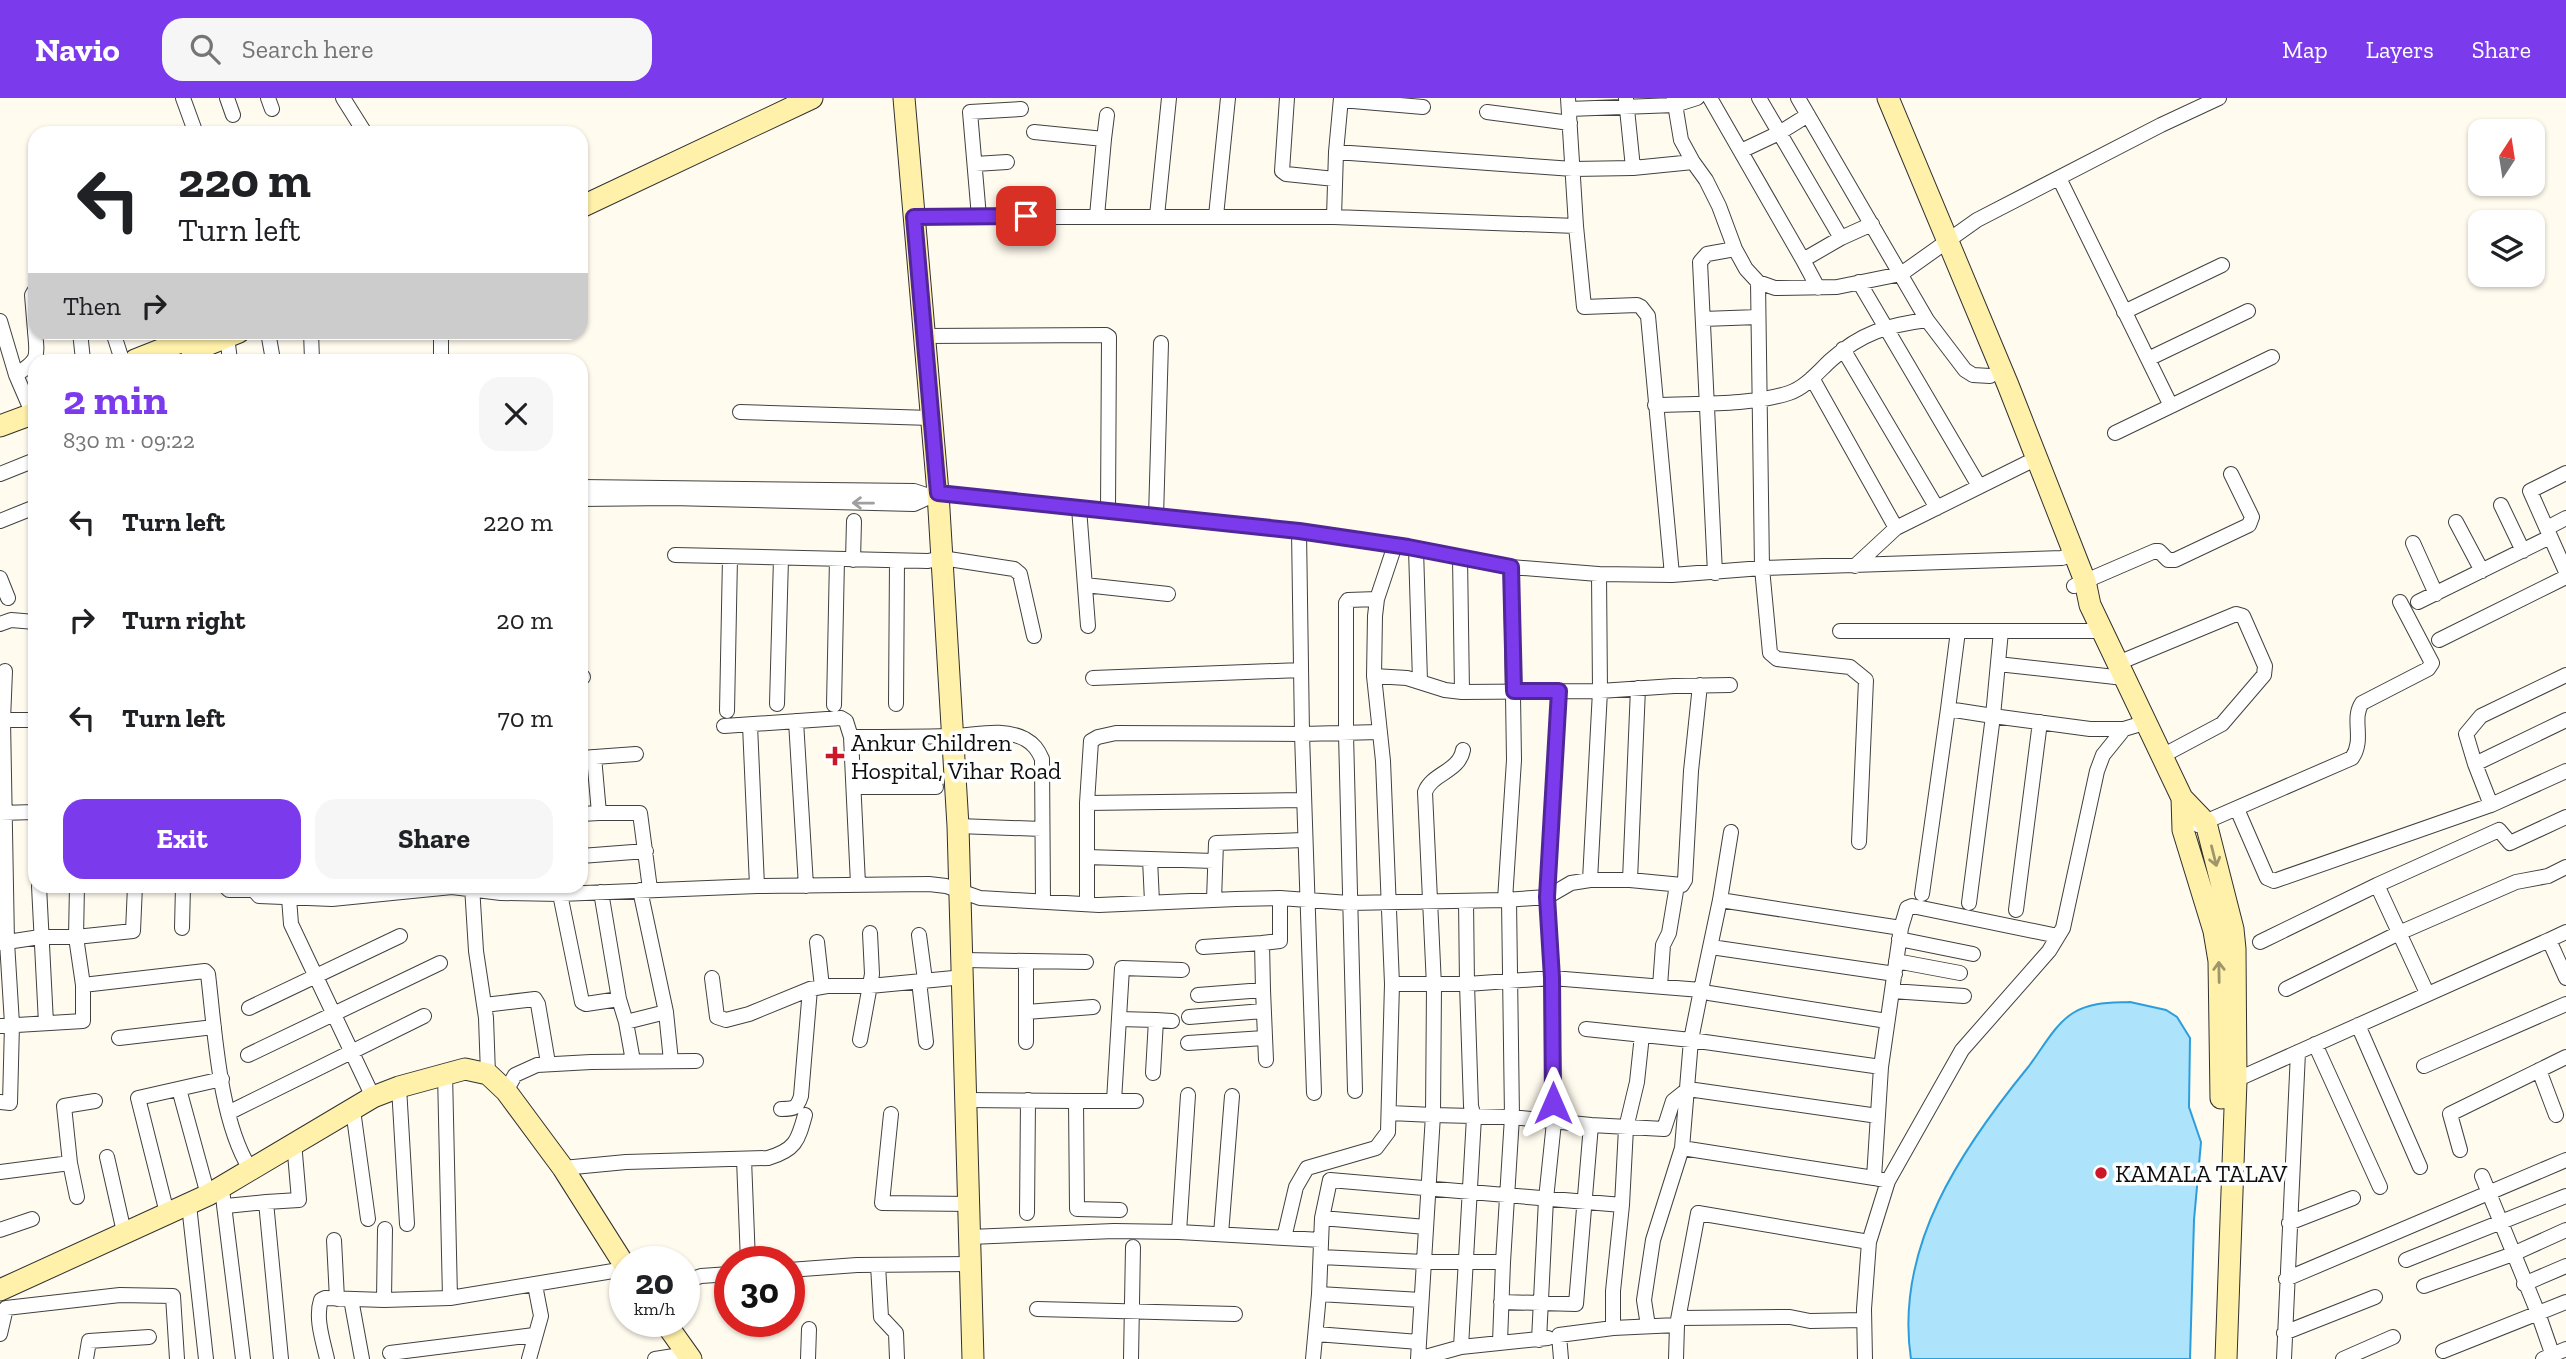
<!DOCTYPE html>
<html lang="en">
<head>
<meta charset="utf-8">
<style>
  body { margin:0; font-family:"Zilla Slab",serif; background:#f6f6f6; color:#202124; height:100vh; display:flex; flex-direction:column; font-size:26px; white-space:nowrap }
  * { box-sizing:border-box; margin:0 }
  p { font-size:23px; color:#757577 }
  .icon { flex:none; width:38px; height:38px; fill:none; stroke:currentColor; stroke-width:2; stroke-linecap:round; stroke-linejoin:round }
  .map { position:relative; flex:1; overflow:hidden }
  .side { position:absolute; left:28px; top:256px; width:560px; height:539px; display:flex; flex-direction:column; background:#fff; border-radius:21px; box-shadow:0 2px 5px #0004 }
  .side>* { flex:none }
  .hud { position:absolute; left:28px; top:28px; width:560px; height:214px; border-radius:21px; box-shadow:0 2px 5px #0004; background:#fff; color:#202124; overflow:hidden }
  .needle { width:46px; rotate:12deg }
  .buttons { position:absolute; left:2468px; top:21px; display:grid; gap:14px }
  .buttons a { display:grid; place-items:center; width:77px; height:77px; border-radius:14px; background:#fff; box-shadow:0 2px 5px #0004; font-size:35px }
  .speed { position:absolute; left:609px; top:1148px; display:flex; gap:14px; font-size:35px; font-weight:700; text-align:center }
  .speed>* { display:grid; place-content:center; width:91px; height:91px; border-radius:50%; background:#fff; box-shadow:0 2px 5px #0004; line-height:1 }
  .speed small { font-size:18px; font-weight:400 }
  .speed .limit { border:10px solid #d22; background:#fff; color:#111 }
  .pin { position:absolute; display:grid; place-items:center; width:60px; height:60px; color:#fff; margin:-30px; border-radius:14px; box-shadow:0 4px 10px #0006 }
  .me { position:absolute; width:77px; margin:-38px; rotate:0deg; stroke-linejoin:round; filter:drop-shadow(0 0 5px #0008) }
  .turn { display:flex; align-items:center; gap:24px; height:147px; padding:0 35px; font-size:32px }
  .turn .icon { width:91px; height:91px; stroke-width:2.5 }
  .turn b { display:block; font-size:49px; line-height:60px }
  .then { display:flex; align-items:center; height:66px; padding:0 35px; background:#0003; gap:14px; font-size:26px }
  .round { display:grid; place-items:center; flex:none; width:74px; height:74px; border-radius:21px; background:#f6f6f6 }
  .headline { display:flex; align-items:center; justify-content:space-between; height:119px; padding:0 35px }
  h1 { font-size:42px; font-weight:700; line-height:52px; color:#7c3aed }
  .cta { display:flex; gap:14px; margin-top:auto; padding:14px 35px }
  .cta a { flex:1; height:80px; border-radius:21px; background:#7c3aed; color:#fff; font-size:28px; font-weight:700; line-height:80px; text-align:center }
  .cta a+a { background:#f6f6f6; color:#202124 }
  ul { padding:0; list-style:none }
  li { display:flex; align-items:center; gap:21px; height:98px; padding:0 35px }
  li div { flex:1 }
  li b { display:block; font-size:26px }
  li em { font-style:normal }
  header { display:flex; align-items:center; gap:42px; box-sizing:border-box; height:98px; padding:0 35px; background:#7c3aed; color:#fff }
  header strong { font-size:33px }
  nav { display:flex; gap:38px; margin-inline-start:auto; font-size:24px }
  .search { width:490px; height:63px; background:#f6f6f6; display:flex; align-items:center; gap:18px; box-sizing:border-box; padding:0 24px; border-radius:21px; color:#757577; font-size:26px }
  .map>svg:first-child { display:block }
  .water { fill:#aee3fc; stroke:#2d9edb; stroke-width:2 }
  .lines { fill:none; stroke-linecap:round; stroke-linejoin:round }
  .street-casing { stroke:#414141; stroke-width:16 }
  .secondary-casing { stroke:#303030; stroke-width:23 }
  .street { stroke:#fff; stroke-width:14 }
  .secondary { stroke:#fff1aa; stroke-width:21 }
  .oneway { stroke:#9f9f9f }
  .oneway2 { stroke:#9f966c }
  .route-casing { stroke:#51269a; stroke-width:18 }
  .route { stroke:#7c3aed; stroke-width:12 }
  .poi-dot { fill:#cd1729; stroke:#fff; stroke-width:2.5 }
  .labels { text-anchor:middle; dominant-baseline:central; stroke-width:7; stroke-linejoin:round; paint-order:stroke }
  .poi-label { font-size:24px; fill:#0e0e0e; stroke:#fff; text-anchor:start }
</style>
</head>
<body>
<header>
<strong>Navio</strong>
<div class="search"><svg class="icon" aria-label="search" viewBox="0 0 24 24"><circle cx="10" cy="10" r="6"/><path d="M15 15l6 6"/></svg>Search here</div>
<nav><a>Map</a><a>Layers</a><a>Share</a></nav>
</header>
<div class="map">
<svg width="2566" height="1261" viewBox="0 0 2566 1261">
  <rect width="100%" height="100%" fill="#fffbef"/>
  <path class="water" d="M 2130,904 L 2166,912 L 2177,919 L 2190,940 L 2189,1009 L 2201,1044 L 2194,1122 L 2190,1261 L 1911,1261 C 1894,1149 1962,1050 2029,968 C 2042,951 2055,926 2073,915 C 2091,904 2110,905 2130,904 Z"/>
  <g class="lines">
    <defs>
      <path id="street" d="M 183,0 L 195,33
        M 227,0 L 233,17
        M 268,0 L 272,11
        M 343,0 L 365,35
        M 1287,0 L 1282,73 L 1286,76 L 1335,81
        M 1710,0 L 1803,162 L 1841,140 L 1872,126
        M 1759,0 L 1841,140
        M 1798,0 L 1927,222 L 1965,272 L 1973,277 L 1990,278
        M 1626,1 L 1633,70
        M 1341,2 L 1423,9
        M 1569,11 L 1675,7 L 1697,0
        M 1487,14 L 1570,25
        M 1034,34 L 1104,41 L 1097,118
        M 1104,41 L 1107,17
        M 1741,53 L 1779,35 L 1808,17
        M 1336,54 L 1573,71 L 1633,70 L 1693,64 L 1681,42 L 1674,0
        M 1693,64 L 1706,82 L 1719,108 L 1735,151 L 1746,171 L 1758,184 L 1775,190 L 1837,189 L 1901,176 L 1977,122 L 2161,27 L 2219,0
        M 975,66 L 1007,64
        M 2059,80 L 2171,308 L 2272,259
        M 1157,118 L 1169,0
        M 1216,118 L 1228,0
        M 914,119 L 1334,119 L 1576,128 L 1568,0
        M 979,119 L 970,14 L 1021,11
        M 1334,119 L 1336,54 L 1341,0
        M 1576,128 L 1584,209 L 1637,207 L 1641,209 L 1648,218 L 1672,477
        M 1803,162 L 1818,190
        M 1758,184 L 1762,470 L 1770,555 L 1777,561 L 1850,569 L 1866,582 L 1859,744
        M 1859,184 L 1979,388
        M 35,192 L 32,197 L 35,233
        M 2124,214 L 2222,167
        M 1703,221 L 1758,219
        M 0,223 L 16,277 L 35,321
        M 80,234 L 83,262
        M 113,234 L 122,262
        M 268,234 L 273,262
        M 311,234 L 312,262
        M 441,234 L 441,262
        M 924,238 L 1106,237 L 1109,239 L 1108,413
        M 227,239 L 230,262
        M 1843,251 L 1937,410
        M 2148,261 L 2248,213
        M 16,277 C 38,262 38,261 35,234
        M 1812,280 L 1896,430 L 2027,365
        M 1655,307 C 1697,305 1749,308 1789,295 C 1805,290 1818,274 1831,262 C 1861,235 1888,227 1927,222
        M 740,314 L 931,320
        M 2115,335 L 2171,308
        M 2566,375 L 2530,393 L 2566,474
        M 0,376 L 35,362
        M 581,389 L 914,393 L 929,398
        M 581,401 L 671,400 L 914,406 L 938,395 L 1299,433 L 1408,449 L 1511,469 L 1598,476 L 1672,477 L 1762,470 L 2062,460 L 2074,456
        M 2501,407 L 2523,453
        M 1079,410 L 1088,528
        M 1156,419 L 1161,245
        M 0,423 L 35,409
        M 2456,424 L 2482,473
        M 2547,430 L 2566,420
        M 1299,433 L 1302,636 L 1379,634
        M 2413,445 L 2436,496
        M 1416,451 L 1420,583
        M 675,457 L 928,463 L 942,460 L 1014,471 L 1020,476 L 1034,538
        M 1460,459 L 1462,594
        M 853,462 L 854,423
        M 1855,468 L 1896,430
        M 1715,475 L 1700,164 L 1707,156 L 1735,151
        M 0,480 L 8,500
        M 1085,487 L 1168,496
        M 2074,488 L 2155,453 L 2159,453 L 2168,462 L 2175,462 L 2249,427 L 2252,419 L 2231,376
        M 2418,504 L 2550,439
        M 0,526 L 11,522 L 35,524
        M 1840,533 L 2102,533
        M 2439,542 L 2566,479
        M 2118,565 L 2236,516 L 2243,518 L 2265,568 L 2264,577 L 2222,626 L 2162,658
        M 1998,566 L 2124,580
        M 2566,577 L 2481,618 L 2466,636 L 2475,666 L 2491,707 L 2566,673
        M 1374,578 L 1407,580 L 1445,592 L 1462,594 L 1600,593 L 1674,588 L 1730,587
        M 581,579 L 583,579
        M 1093,580 L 1301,572
        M 777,606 L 781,460
        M 896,606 L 897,463
        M 834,607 L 837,461
        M 1948,611 L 1958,533
        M 727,613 L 730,459
        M 0,622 L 35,622
        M 796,623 L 806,788
        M 750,627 L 757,788
        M 724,628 L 841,620 L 846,623 L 851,639 L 858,786
        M 851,639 C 884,639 916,639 949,638 C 974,638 1002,629 1025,641 C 1034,646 1038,652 1042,661 L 1043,803
        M 594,659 L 599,715 L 640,715 L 650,791
        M 581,660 L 636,656
        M 2475,666 L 2566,622
        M 854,689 L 936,689
        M 1087,705 L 1091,643 L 1098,639 L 1116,635 L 1302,636 L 1314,995
        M 2237,711 L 2267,780 L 2274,783 L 2491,707
        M 0,715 L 35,714
        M 581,716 L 599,715
        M 2198,727 L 2352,660 C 2365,641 2351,621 2362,605 L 2428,571 L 2432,565 L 2400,504
        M 958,728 L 1042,731
        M 581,758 L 646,753
        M 1087,759 L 1214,763
        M 1150,761 L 1152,804
        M 1590,782 L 1600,593 L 1599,476
        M 1630,782 L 1638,590
        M 39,788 L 46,925
        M 77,788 L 76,839 L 133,833 L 135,788
        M 225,788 L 229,792 L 252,792
        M 250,788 L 259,798 L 332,801 L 452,789 L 501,795 L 560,796 L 757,788 L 929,786 L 946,788 L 980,800 L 1099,807 L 1236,801 L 1280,800 L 1349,805 L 1505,802 L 1547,799 L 1571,785 L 1590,782 L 1630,782 L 1682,787 L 1685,782 L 1691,673 L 1700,587
        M 472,788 L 476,853 L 486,920 L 488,976
        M 640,792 L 666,914 L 671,963
        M 601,794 L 619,901
        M 560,796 L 582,904 L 586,906 L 619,901 L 626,924 L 666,914
        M 1922,796 L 1948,611 L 1993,618 L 2001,533
        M 289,800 L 291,826 L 373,999
        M 1214,802 L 1216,745 L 1304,742
        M 1505,802 L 1514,662 L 1511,469
        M 1720,802 L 1901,830
        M 1969,805 L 1993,618 L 2090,631 L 2124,631
        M 1087,806 L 1087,705 L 1304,702
        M 2016,812 L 2040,624
        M 182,830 L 183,788
        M 2566,834 L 2549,842 L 2566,880
        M 919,837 L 925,882
        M 1899,841 L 1973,856
        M 817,844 L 822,889
        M 2260,844 L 2377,787
        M 0,845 L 40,839 L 76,839 L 83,887
        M 1262,845 L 1280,843 L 1280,800
        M 1203,849 L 1262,845 L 1263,892
        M 1711,849 L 1895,876
        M 964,862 L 1086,864
        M 1026,863 L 1026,944
        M 1896,863 L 1960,875
        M 712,880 L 717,919 L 726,922 L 749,916 L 810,891 L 827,888 L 870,888 L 964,879
        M 919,883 L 926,944
        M 1392,886 L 1467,886 L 1466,803
        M 1660,888 L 1663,847 L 1669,835 L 1677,787
        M 2286,891 L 2399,835 L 2516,784 L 2548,778 L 2566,769
        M 1892,893 L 1964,898
        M 2427,895 L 2377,787 L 2499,732 L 2510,745 L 2566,719
        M 1198,897 L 1263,892 L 1266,962
        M 484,907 L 535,901 L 538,906 L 547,959
        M 249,910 L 400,838
        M 1026,914 L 1093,909
        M 1189,919 L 1263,913
        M 1119,921 L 1156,922 L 1153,975
        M 1156,922 L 1172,923
        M 626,924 L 633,963
        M 2358,927 L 2420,1069
        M 0,928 L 83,923 L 83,887 L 205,873 L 208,876 C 215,934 219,1021 250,1071
        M 1586,931 L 1691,942 L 1881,969
        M 119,940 L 214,929
        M 860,942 L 872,876 L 870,835
        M 1188,945 L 1264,940
        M 2315,946 L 2380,1089
        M 248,957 L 440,865
        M 2424,968 L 2566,906
        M 2539,972 L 2556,1017
        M 445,975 L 450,1200
        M 2229,985 L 2549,842
        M 399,989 L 407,1126
        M 179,991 L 208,1097
        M 506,993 L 515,977 L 537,967 L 591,964 L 696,963
        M 1355,993 L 1346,636 L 1346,505 L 1348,502 L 1377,501
        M 967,1002 L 1076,1003 L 1077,1111 L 1120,1112
        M 1076,1003 L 1114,1003 L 1122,870 L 1182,872
        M 1114,1003 L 1136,1003
        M 0,1004 L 10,1005 L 12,926 L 7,844 L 3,622 L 5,573
        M 781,1011 C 793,1011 797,1011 801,998 L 810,891
        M 353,1012 L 368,1121
        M 228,1015 L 424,918
        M 1390,1015 L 1433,1017 L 1434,888 L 1425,694 C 1432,675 1459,674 1463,652
        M 891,1016 L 882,1105 L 970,1106
        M 1591,1027 L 1664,1031 L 1673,1003 L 1688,991 L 1878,1018
        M 1682,1050 L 1874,1080
        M 2460,1052 L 2450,1016 L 2566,959
        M 107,1059 L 124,1134
        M 744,1061 L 748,1164
        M 70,1065 L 64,1008 L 95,1003
        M 563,1070 L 626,1064 L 768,1060 C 795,1052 798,1043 805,1017
        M 0,1074 L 70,1065 L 77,1099
        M 2482,1078 L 2538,1215 L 2554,1261
        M 1888,1083 L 1874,1080 L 1881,969 L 1901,830 L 1907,810 L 1912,808 L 2058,838
        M 223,1099 L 243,1261
        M 266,1104 L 299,1102 L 294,1044
        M 189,1107 L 206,1261
        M 226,1108 L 266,1104 L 281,1261
        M 167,1115 L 138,1000 L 222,981
        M 1027,1115 L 1028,1002
        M 1322,1120 L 1426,1129
        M 2289,1125 L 2353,1100
        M 0,1132 L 32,1121
        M 1179,1134 L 1188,997
        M 1221,1136 L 1232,998
        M 970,1139 L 1114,1133 L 1179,1134 L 1321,1142
        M 1284,1140 L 1296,1089 L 1307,1070 L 1376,1050 L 1388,1034 L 1392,886 L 1383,663 L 1374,578 L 1375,518 L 1377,501 L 1395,447
        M 334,1142 L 337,1201
        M 1321,1159 L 1424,1164 L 1503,1164 L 1500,1244
        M 2406,1162 L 2566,1098
        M 1503,1164 L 1512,1019 L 1509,802
        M 878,1167 L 881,1219 L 896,1235 L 897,1261
        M 789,1172 L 857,1167 L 971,1166
        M 2286,1181 L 2566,1062
        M 684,1184 L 701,1178 L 730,1176
        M 2524,1186 L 2566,1168
        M 2424,1188 L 2513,1156 L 2566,1132
        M 1319,1196 L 1421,1202
        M 351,1201 L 362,1261
        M 384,1202 L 385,1131
        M 1037,1211 L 1235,1216
        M 1679,1220 L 1790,1219 L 1810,1223 L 1864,1222
        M 1677,1227 L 1698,1115 L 1869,1144
        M 1648,1228 L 1644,1202 L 1653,1142 L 1682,1050 L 1691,942 L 1701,892 L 1709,895 L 1887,923
        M 1613,1230 L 1613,1193 L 1622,1107 L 1626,1030 L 1637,984 L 1642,937
        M 2284,1235 L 2375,1199
        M 0,1236 L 6,1210 L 120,1197 L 173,1198 L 177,1261
        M 1316,1236 L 1419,1244
        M 1539,1242 L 1546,1101 L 1554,1024 L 1552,880 L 1547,799 L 1559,593
        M 1461,1249 L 1474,1019 L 1471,1008 L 1467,886 L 1552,880 L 1701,892 L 1720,802 L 1731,734
        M 2443,1253 L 2566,1204
        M 390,1255 L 534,1237
        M 86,1261 L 89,1243 L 149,1239
        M 327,1261 C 323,1243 315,1220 321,1202 L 325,1200 L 384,1202 L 450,1200 L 625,1171
        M 529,1261 L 541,1218 L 535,1187
        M 655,1261 L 687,1256
        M 808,1261 L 809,1231
        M 1131,1261 L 1133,1149
        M 1313,1261 L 1319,1196 L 1322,1120 L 1330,1082 L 1622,1107
        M 1418,1261 L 1433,1017 L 1512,1019 L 1591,1027 L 1576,1206 L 1501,1204
        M 1418,1261 L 1461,1249 L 1548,1240
        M 1561,1261 L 1559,1237 L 1613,1230 L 1677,1227 L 1676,1261
        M 1865,1261 L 1864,1211 L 1869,1144 L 1888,1083 L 1962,952 L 2049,853 L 2063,830 L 2097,673 L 2103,657 L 2124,631 L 2147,624
        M 2284,1261 L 2298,954
        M 2343,1261 L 2393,1239
        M 2543,1261 L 2566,1251"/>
      <path id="secondary" d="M 904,0 L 938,395 L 958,728 L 973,1261
        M 1888,0 L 2008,287 L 2085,483 L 2090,507 L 2182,700 L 2206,725 L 2233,831 L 2235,851 L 2236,983 L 2226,1261
        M 581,109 L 812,0
        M 192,253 L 239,234
        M 135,262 L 206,234
        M 0,328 L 35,315
        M 2182,700 L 2183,732 L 2214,833 L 2219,863 L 2221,1000
        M 0,1192 L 208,1097 L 373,999 L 399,989 L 465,971 L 488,976 L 506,993 L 563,1070 L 625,1168
        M 664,1223 L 691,1261"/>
    </defs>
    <use href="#street" class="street-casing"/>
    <use href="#secondary" class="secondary-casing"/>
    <use href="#street" class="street"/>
    <use href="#secondary" class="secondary"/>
  </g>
  <defs><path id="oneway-shaft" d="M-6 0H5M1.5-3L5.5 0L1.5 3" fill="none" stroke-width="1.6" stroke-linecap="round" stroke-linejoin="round" transform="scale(1.75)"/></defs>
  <use class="oneway" href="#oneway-shaft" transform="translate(863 405) rotate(-179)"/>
  <g class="oneway2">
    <use href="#oneway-shaft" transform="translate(2214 758) rotate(76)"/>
    <use href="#oneway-shaft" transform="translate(2219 874) rotate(-91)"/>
  </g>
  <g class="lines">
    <defs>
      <path id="route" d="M 1026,118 L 914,119 L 938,395 L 1299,433 L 1408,449 L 1511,469 L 1514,593 L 1559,593 L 1547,799 L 1552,880 L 1553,1005"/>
    </defs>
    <use href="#route" class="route-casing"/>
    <use href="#route" class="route"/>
  </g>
  <g class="poi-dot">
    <path d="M831.5 647.5h7v7h7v7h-7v7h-7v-7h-7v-7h7z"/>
    <circle cx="2101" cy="1075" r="7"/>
  </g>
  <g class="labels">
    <g class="poi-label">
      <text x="851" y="644">Ankur Children<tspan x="851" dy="28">Hospital, Vihar Road</tspan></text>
      <text x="2115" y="1075">KAMALA TALAV</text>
    </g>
  </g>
</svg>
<div class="buttons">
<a><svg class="needle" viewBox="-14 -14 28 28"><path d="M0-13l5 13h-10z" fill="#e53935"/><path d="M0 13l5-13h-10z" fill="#757577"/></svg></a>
<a><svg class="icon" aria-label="layers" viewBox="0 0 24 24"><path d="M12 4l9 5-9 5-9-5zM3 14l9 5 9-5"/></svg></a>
</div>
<div class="speed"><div>20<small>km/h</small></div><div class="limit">30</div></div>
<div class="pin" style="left:1026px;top:118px;background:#d93025"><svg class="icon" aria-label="arrive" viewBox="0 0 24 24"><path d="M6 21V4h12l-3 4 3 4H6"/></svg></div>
<svg class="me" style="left:1553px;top:1005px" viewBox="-20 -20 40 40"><path d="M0-17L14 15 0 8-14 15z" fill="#7c3aed" stroke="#fff" stroke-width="4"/></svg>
<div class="hud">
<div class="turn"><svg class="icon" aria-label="left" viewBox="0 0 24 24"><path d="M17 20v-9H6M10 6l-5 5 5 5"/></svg><div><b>220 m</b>Turn left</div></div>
<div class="then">Then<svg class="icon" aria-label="right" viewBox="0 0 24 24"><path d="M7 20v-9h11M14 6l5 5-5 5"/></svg></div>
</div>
<section class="side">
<div class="headline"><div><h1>2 min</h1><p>830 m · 09:22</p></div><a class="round"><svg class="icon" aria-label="close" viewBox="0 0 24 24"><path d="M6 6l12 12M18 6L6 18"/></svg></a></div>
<ul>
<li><svg class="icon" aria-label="left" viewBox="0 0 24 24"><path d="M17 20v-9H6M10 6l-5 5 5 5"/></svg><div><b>Turn left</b></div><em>220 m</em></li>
<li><svg class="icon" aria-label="right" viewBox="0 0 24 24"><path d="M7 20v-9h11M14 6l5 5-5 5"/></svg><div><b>Turn right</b></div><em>20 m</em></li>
<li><svg class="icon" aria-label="left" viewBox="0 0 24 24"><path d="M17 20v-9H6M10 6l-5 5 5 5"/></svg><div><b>Turn left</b></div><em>70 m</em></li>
</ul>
<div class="cta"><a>Exit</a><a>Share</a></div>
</section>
</div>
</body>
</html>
